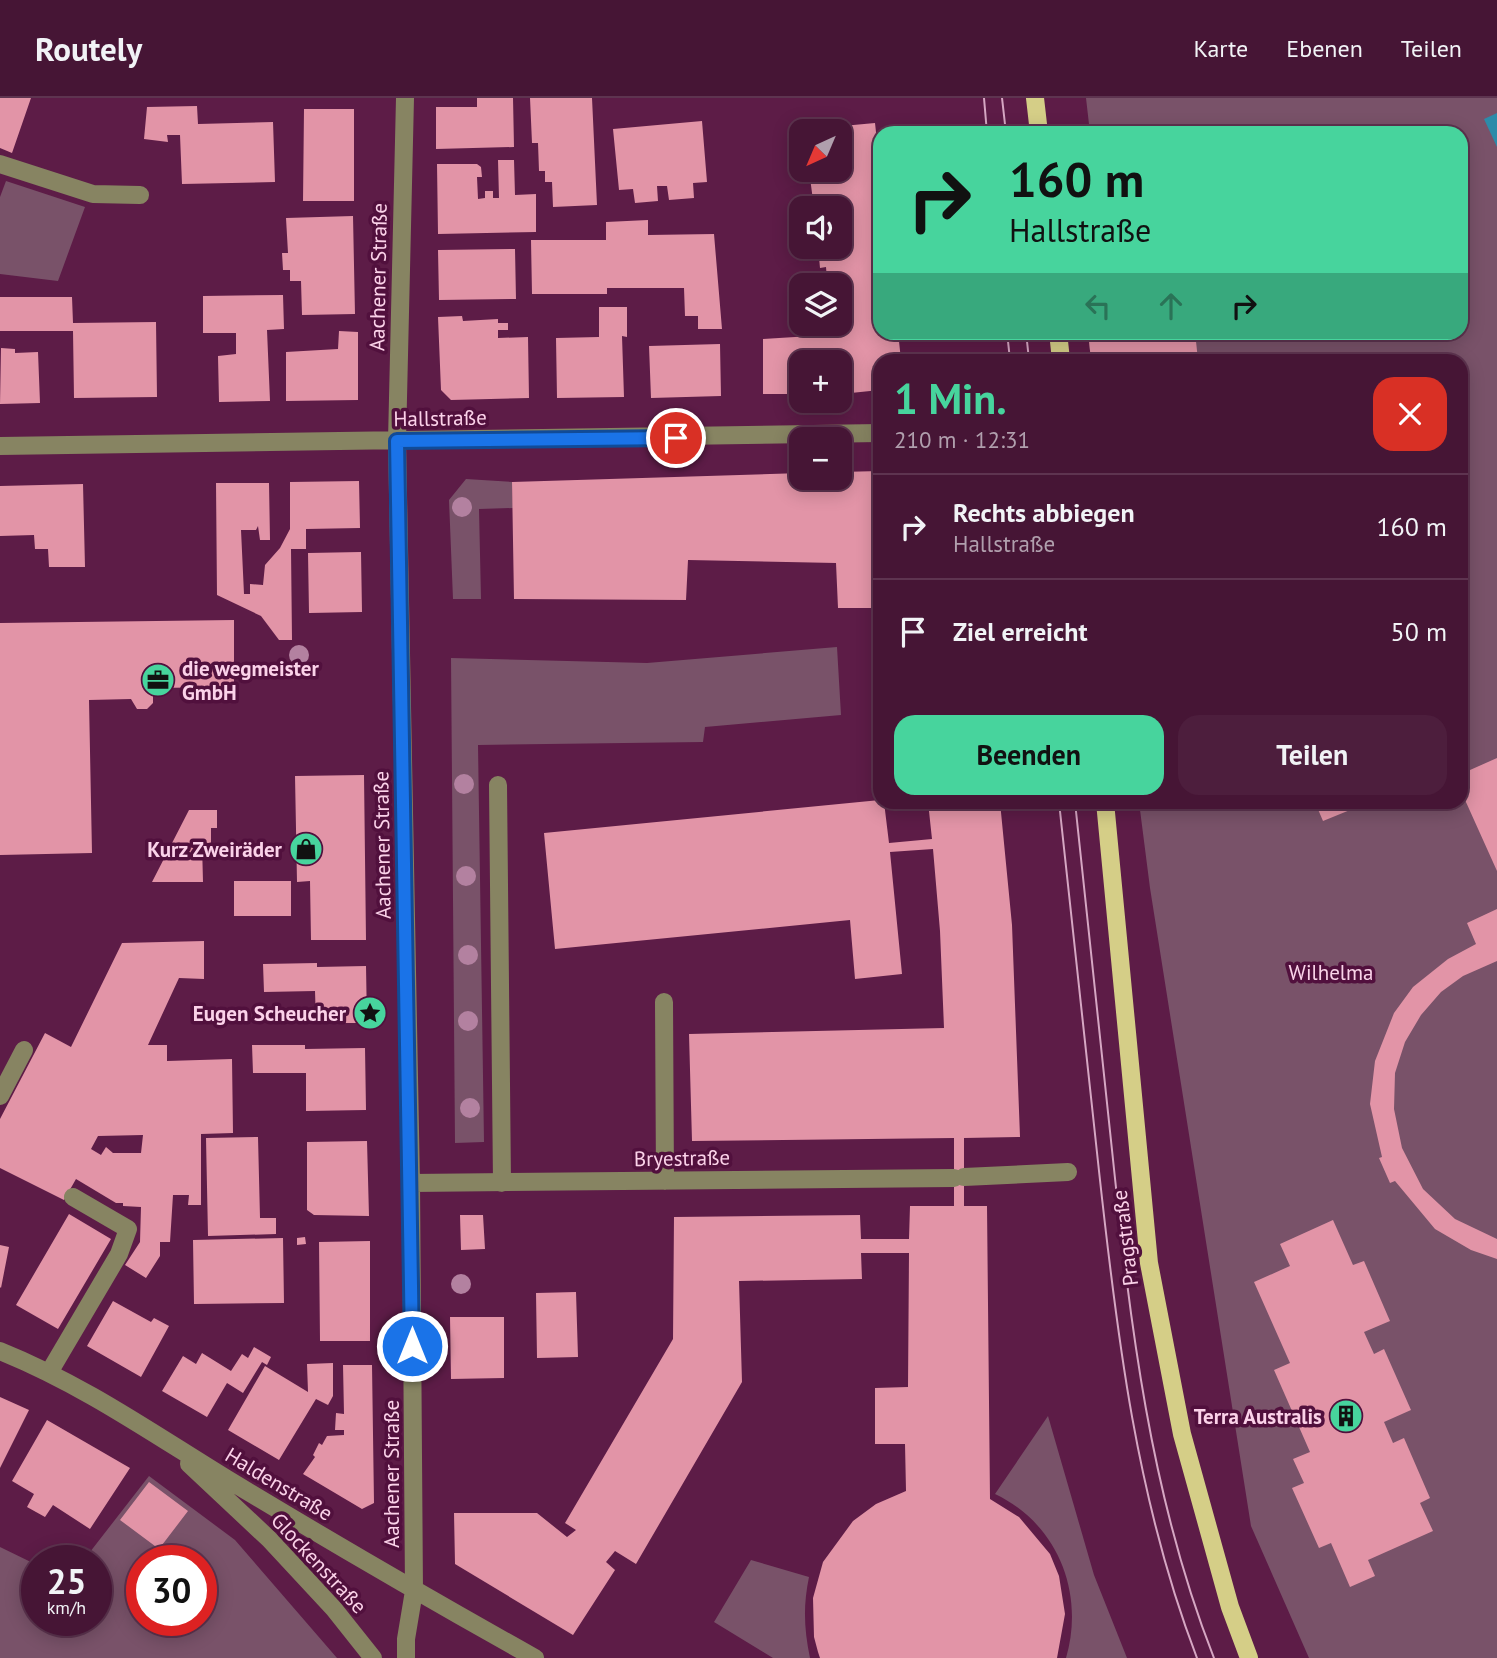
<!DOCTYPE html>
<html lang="de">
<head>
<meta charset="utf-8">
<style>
  body { margin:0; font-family:"PT Sans",sans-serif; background:#4d1e3d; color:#f1f3f6; height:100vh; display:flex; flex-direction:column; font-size:26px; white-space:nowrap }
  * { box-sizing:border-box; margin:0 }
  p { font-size:23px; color:#b09fad }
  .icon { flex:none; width:38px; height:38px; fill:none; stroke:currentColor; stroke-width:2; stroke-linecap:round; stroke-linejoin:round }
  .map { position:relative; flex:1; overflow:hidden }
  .drawer { position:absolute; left:873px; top:256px; width:595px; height:455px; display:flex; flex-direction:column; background:#461535; border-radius:21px; box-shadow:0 4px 18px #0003,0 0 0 2px #5e3450 }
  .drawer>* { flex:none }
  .banner { position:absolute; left:873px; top:28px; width:595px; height:214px; border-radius:21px; box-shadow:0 4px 18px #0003,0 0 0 2px #5e3450; background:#47d49d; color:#111; overflow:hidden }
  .needle { width:46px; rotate:224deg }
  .controls { position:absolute; left:789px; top:21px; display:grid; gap:14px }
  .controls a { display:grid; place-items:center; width:63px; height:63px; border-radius:14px; background:#461535; box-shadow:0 4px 18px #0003,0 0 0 2px #5e3450; font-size:35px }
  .speed { position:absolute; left:21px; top:1447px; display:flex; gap:14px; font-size:35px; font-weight:700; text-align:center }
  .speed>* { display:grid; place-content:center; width:91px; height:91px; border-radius:50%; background:#461535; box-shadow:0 4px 18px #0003,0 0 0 2px #5e3450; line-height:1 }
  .speed small { font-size:18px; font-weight:400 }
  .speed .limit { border:10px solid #d22; background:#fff; color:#111 }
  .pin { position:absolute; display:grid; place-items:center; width:60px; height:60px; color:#fff; margin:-30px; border:4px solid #fff; border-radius:50%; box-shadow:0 2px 7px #0007 }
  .me { position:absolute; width:77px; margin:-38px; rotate:0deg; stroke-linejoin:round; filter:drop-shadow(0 0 5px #0008) }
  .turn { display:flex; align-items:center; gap:24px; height:147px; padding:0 21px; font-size:32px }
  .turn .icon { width:91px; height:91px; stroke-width:2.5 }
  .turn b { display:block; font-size:49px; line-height:60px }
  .lanes { display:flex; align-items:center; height:66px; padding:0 21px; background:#0003; justify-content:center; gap:35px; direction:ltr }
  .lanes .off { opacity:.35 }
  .round { display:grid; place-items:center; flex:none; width:74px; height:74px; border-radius:21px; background:#4d1e3d }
  .headline { display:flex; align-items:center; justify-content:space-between; height:119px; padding:0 21px }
  h1 { font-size:42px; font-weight:800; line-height:52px; color:#47d49d }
  .cta { display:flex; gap:14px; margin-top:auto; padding:14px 21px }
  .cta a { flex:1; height:80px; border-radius:21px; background:#47d49d; color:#111; font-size:28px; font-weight:800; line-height:80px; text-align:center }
  .cta a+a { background:#4d1e3d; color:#f1f3f6 }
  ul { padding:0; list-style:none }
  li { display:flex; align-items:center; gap:21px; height:105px; padding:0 21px; border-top:2px solid #5e3450 }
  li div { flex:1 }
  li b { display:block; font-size:26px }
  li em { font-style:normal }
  header { display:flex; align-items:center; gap:42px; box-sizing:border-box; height:98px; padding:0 35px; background:#461535; border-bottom:2px solid #5e3450 }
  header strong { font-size:33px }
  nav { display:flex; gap:38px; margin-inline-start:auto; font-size:24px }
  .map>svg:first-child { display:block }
  .green { fill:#795269; fill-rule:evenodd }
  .water { fill:#2c8ba9 }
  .building { fill:#e294a7; fill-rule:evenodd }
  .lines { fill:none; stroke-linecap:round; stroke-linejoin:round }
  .minor { stroke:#878462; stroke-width:18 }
  .major { stroke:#d5ce87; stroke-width:18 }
  .tram { stroke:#d6a7c3; stroke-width:2 }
  .tree { fill:#b381a0 }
  .route-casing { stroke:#114b97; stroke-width:18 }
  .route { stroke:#1a73e8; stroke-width:12 }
  .labels { text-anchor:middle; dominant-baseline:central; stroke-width:7; stroke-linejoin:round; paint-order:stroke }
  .street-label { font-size:21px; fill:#fbd2e9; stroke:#51103d }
  .poi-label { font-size:21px; font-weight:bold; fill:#fbd2e9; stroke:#51103d; text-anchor:end }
  .park-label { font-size:21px; fill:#fad4e9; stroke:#51103d }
</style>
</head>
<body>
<header>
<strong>Routely</strong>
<nav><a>Karte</a><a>Ebenen</a><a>Teilen</a></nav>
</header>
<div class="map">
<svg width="1497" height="1560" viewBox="0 0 1497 1560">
  <rect width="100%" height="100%" fill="#5d1c47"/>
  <path class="green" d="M 1086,0 L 1497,0 L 1497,1560 L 1309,1560 L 1251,1428 L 1150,790 L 1139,704 L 1461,704 L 1461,262 L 1091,262 L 1088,235 L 1461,234 L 1461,35 L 1090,35 Z
    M 6,83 L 85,109 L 58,183 L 0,176 L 0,99 Z
    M 466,381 L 512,384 L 513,410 L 479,411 L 481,501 L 453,501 L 449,402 Z
    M 837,549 L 841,617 L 705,629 L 703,644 L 478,647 L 484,1044 L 455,1045 L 451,560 L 647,565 Z
    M 1048,1318 L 1094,1477 L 1127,1560 L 1066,1560 C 1085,1495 1058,1426 995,1396 Z
    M 149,1378 L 235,1442 L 337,1560 L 0,1560 L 0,1449 L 37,1467 L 37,1522 L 96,1522 L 96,1463 L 83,1463 ZM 142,1463 L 201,1463 L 201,1522 L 142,1522 Z
    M 751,1462 L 809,1479 C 803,1508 804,1531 810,1560 L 773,1560 L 714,1524 Z"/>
  <path class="water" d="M 1497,15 L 1497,49 L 1484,21 Z"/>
  <path class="building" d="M 0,0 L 31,0 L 12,55 L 0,50 Z
    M 477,0 L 513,0 L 514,49 L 436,51 L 436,9 L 477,9 Z
    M 530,0 L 592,0 L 597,107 L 553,109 L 552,84 L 545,84 L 545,73 L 539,73 L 538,45 L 532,45 Z
    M 197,8 L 198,26 L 273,24 L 275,84 L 182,86 L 180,37 L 167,37 L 168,44 L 144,41 L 147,9 Z
    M 304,11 L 354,11 L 354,103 L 303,103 Z
    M 702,23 L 707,84 L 693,85 L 694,100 L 669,102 L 667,88 L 657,88 L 658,103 L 635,105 L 633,91 L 619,92 L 613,31 Z
    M 875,25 L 880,70 L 880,234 L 898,234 L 901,262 L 880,262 L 880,292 L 841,296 L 840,264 L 802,264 L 802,296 L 763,296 L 763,241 L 827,237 L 826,226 L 840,226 L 840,187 L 822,187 L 821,182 L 827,182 L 826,169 L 820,170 L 818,149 L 840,149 L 840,110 L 814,110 L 809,72 L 840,72 L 840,33 L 810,31 Z
    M 498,62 L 514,62 L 515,97 L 536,96 L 536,134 L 438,136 L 437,66 L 477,66 L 481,69 L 482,79 L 477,79 L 478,101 L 485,100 L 485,93 L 493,93 L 493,100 L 499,100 Z
    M 353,118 L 355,216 L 302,217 L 301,183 L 290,183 L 290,172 L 283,172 L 282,155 L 288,155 L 286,120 Z
    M 648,122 L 648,137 L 714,136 L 722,231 L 698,231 L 698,218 L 685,218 L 684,190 L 607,190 L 607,196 L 532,196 L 531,142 L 606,142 L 606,124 Z
    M 515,151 L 516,201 L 439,202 L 438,152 Z
    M 283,197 L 284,231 L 267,232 L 270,303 L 219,304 L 218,258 L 236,256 L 236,235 L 203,235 L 203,198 Z
    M 0,199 L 72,199 L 73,225 L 156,224 L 157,299 L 74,300 L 73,233 L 0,233 Z
    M 599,209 L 627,209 L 627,239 L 622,238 L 624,299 L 557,300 L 556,240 L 599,239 Z
    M 462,218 L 463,223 L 498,221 L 498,225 L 508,225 L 508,232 L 498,232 L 498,240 L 528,239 L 529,300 L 451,302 L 441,292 L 438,219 Z
    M 339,233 L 358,234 L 358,302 L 286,303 L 286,254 L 338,251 Z
    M 1088,234 L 1195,234 L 1198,262 L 1091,262 Z
    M 720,246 L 721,298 L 651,300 L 649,248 Z
    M 1,250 L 15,251 L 15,255 L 38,254 L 40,305 L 0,306 Z
    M 880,373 L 880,510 L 838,510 L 836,465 L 688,462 L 686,502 L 514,501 L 512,384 L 802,375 L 802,380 L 840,380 L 840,374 Z
    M 359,383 L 360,430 L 306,431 L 306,451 L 291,451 L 292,542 L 279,542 L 261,518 L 217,497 L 216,385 L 269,385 L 270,442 L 260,442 L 258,428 L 256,432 L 241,432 L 244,496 L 250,496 L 250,486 L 263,487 L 265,467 L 280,450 L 290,431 L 290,384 Z
    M 83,386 L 85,469 L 49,469 L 48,451 L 35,451 L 34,437 L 0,438 L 0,388 Z
    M 361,454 L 362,514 L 309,515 L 308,455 Z
    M 234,522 L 234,589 L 153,590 L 153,605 L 147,611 L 137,611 L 131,601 L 89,602 L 92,755 L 0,757 L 0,525 Z
    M 1497,660 L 1497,773 L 1461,693 L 1461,676 Z
    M 364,677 L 366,842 L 311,842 L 310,783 L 297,784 L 295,678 Z
    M 880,702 L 884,704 L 889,745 L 932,741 L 928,704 L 1000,704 L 1012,827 L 1020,1039 L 964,1040 L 964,1108 L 987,1108 L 990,1401 L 1019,1419 L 1050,1456 L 1059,1478 L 1065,1516 L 1057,1560 L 820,1560 L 818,1554 L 814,1539 L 813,1500 L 823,1464 L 853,1423 L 876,1406 L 906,1393 L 905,1346 L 875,1346 L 875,1290 L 908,1289 L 909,1155 L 861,1155 L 862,1181 L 739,1183 L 742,1284 L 636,1466 L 615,1453 L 606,1464 L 615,1472 L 573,1537 L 455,1466 L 454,1415 L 537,1415 L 567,1439 L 576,1432 L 565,1425 L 673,1241 L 674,1119 L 860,1117 L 861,1141 L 909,1141 L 910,1108 L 954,1108 L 954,1040 L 692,1043 L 689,936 L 944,930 L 940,833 L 933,751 L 890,754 L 902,876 L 855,881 L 850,822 L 555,851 L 544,735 Z
    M 1331,704 L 1347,704 L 1350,712 L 1323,723 L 1317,709 Z
    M 189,712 L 217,712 L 217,730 L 211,730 L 211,746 L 202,746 L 203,784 L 152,784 Z
    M 234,783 L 291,783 L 291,818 L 234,818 Z
    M 1497,811 L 1497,863 L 1463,878 L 1441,894 L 1421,917 L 1405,944 L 1395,975 L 1394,1011 L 1402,1050 L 1423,1091 L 1455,1121 L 1497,1141 L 1497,1161 L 1471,1152 L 1435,1131 L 1395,1083 L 1390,1085 L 1379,1060 L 1382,1059 L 1370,1006 L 1375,963 L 1394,915 L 1413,889 L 1448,861 L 1476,846 L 1467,825 Z
    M 204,843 L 204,881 L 179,880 L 148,947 L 167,947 L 167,963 L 232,961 L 233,1035 L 201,1036 L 201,1107 L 188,1107 L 189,1097 L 173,1097 L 170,1144 L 160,1144 L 160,1158 L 146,1180 L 125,1167 L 140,1144 L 141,1109 L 123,1108 L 123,1105 L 116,1105 L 76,1081 L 64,1102 L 0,1070 L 0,1021 L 45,935 L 71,949 L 122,845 ZM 143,1037 L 141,1055 L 113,1055 L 106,1049 L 101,1057 L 91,1051 L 98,1038 Z
    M 317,865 L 317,869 L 366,868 L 367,925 L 316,925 L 315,893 L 264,894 L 263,866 Z
    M 252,947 L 305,947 L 305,951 L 365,950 L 366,1012 L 306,1013 L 306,975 L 253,975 Z
    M 258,1039 L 260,1120 L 276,1120 L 276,1136 L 208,1138 L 206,1040 Z
    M 367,1043 L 369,1118 L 314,1117 L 307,1112 L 307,1044 Z
    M 69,1116 L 111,1141 L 58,1231 L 16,1207 Z
    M 460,1117 L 483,1117 L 485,1151 L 461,1152 Z
    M 1333,1122 L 1353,1167 L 1364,1163 L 1390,1223 L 1364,1234 L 1374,1256 L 1384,1251 L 1411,1312 L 1384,1324 L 1393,1345 L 1404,1340 L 1430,1400 L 1420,1405 L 1433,1433 L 1368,1462 L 1375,1478 L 1350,1489 L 1331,1445 L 1319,1450 L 1292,1390 L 1304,1385 L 1293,1361 L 1310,1354 L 1274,1272 L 1290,1265 L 1254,1184 L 1290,1168 L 1280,1146 Z
    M 305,1139 L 306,1146 L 297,1147 L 297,1140 Z
    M 283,1140 L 284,1205 L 194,1206 L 193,1142 Z
    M 370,1143 L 370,1243 L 320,1243 L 319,1144 Z
    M 0,1147 L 9,1149 L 1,1190 L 0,1189 Z
    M 576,1194 L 578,1259 L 537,1260 L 536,1195 Z
    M 113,1203 L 151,1224 L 154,1220 L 169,1228 L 141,1279 L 87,1248 Z
    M 450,1219 L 504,1219 L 504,1280 L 451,1281 Z
    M 254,1249 L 271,1259 L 267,1267 L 262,1264 L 243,1295 L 227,1285 L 207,1319 L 162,1293 L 183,1258 L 196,1266 L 202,1255 L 231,1273 L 242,1256 L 248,1260 Z
    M 333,1265 L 333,1298 L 328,1307 L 316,1301 L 279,1362 L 228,1332 L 265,1268 L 308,1294 L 307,1266 Z
    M 343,1267 L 372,1267 L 374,1405 L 362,1411 L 303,1376 L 315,1359 L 313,1357 L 319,1345 L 322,1347 L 327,1338 L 344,1337 L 344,1332 L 335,1332 L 336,1315 L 344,1316 Z
    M 0,1299 L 29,1312 L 0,1370 Z
    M 47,1322 L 130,1370 L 90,1431 L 53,1407 L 45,1419 L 27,1409 L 34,1396 L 12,1383 Z
    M 149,1384 L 188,1413 L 159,1451 L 120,1422 Z"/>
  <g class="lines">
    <path class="minor" d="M 405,0 L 397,343 L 411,1085 L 414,1493 L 406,1541 L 406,1560
      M 0,66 L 93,96 L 140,97
      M 0,348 L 880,335
      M 498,687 L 502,1085
      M 664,904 L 665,1083
      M 0,998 L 24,952
      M 964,1079 L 1068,1074
      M 411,1085 L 954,1080
      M 0,1253 C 82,1286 152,1335 227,1381 C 328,1442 431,1502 535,1560
      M 50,1273 L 119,1156 L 128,1131 L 73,1099
      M 189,1366 L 269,1441 L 334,1511 L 373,1560"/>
    <path class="major" d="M 1035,0 L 1039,35
      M 1058,234 L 1061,262
      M 1105,704 L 1149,1165 L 1182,1336 L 1230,1509 L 1249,1560"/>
    <path class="tram" d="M 984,0 L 987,35
      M 1002,0 L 1006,35
      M 1007,234 L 1010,262
      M 1026,234 L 1029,262
      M 1059,704 C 1072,827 1086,950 1099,1073 C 1117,1238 1137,1404 1197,1560
      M 1075,704 C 1087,820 1100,936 1112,1052 C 1130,1224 1150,1398 1214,1560"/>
  </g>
  <g class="tree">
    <circle cx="462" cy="409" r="10"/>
    <circle cx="299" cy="557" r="10"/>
    <circle cx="464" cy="686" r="10"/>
    <circle cx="466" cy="778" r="10"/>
    <circle cx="468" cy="857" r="10"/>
    <circle cx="468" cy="923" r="10"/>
    <circle cx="470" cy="1010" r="10"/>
    <circle cx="461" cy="1186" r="10"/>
  </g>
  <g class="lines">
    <defs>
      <path id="route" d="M 412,1248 L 397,343 L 676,340"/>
    </defs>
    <use href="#route" class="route-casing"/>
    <use href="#route" class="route"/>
  </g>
  <defs>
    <symbol id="office-disc" viewBox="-11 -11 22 22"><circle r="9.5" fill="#47d49d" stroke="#51103d"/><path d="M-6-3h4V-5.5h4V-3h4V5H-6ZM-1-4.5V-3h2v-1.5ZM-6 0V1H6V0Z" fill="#111"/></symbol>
    <symbol id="shop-disc" viewBox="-11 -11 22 22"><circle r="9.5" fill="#47d49d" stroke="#51103d"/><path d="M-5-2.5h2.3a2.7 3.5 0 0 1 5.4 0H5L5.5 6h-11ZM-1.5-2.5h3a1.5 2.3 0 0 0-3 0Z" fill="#111"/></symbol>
    <symbol id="sight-disc" viewBox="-11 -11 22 22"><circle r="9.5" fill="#47d49d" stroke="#51103d"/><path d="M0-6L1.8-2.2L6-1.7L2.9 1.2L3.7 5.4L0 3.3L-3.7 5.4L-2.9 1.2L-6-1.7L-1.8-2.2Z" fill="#111"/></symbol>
    <symbol id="building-disc" viewBox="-11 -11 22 22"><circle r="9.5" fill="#47d49d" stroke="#51103d"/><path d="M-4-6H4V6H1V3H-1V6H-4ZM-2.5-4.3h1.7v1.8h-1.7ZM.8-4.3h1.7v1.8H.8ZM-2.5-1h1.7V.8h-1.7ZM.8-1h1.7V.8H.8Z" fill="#111"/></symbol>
  </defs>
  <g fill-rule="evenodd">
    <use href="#office-disc" x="139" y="563" width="38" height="38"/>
    <use href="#shop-disc" x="287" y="732" width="38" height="38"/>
    <use href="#sight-disc" x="351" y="896" width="38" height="38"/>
    <use href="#building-disc" x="1327" y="1299" width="38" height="38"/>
  </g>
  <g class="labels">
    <g class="street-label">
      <text transform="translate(378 179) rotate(-89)">Aachener Straße</text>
      <text transform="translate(440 320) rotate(-1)">Hallstraße</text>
      <text transform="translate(382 747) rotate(-91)">Aachener Straße</text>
      <text transform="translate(682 1060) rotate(-1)">Bryestraße</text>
      <text transform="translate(1125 1140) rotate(-97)">Pragstraße</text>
      <text transform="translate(391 1376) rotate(-90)">Aachener Straße</text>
      <text transform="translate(279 1386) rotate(31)">Haldenstraße</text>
      <text transform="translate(319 1465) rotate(47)">Glockenstraße</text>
    </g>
    <g class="poi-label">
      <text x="182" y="570" text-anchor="start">die wegmeister<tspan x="182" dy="24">GmbH</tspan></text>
      <text x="282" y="751">Kurz Zweiräder</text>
      <text x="346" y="915">Eugen Scheucher</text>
      <text x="1322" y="1318">Terra Australis</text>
    </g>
    <g class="park-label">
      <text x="1331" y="874">Wilhelma</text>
    </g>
  </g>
</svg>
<div class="controls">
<a><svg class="needle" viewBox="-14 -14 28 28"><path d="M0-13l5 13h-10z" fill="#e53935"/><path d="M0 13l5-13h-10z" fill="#b09fad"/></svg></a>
<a><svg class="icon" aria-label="sound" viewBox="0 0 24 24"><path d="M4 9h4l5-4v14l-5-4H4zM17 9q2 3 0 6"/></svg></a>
<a><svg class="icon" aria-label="layers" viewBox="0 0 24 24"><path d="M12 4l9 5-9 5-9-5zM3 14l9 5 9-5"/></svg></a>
<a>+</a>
<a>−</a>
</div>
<div class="speed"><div>25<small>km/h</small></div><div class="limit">30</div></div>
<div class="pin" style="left:676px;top:340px;background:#d93025"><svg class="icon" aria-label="arrive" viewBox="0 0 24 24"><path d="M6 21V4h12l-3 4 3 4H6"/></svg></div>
<svg class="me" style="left:412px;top:1248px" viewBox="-20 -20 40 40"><circle r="17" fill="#1a73e8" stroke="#fff" stroke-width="3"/><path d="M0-11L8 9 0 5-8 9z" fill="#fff"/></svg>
<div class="banner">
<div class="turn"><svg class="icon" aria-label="right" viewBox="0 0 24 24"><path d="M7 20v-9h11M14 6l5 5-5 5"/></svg><div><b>160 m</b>Hallstraße</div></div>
<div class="lanes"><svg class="icon off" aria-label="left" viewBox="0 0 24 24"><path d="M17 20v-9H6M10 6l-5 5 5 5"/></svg><svg class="icon off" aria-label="ahead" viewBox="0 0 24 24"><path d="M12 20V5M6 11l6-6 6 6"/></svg><svg class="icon" aria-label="right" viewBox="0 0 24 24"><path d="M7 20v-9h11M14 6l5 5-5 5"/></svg></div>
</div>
<section class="drawer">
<div class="headline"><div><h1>1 Min.</h1><p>210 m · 12:31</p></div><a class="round" style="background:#d93025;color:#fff"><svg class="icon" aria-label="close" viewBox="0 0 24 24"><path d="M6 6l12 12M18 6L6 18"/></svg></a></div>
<ul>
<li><svg class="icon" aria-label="right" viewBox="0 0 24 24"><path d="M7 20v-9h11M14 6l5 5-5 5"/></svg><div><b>Rechts abbiegen</b><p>Hallstraße</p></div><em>160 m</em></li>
<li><svg class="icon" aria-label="arrive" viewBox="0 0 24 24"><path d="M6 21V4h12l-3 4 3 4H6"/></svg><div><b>Ziel erreicht</b></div><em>50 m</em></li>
</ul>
<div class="cta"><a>Beenden</a><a>Teilen</a></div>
</section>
</div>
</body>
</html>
